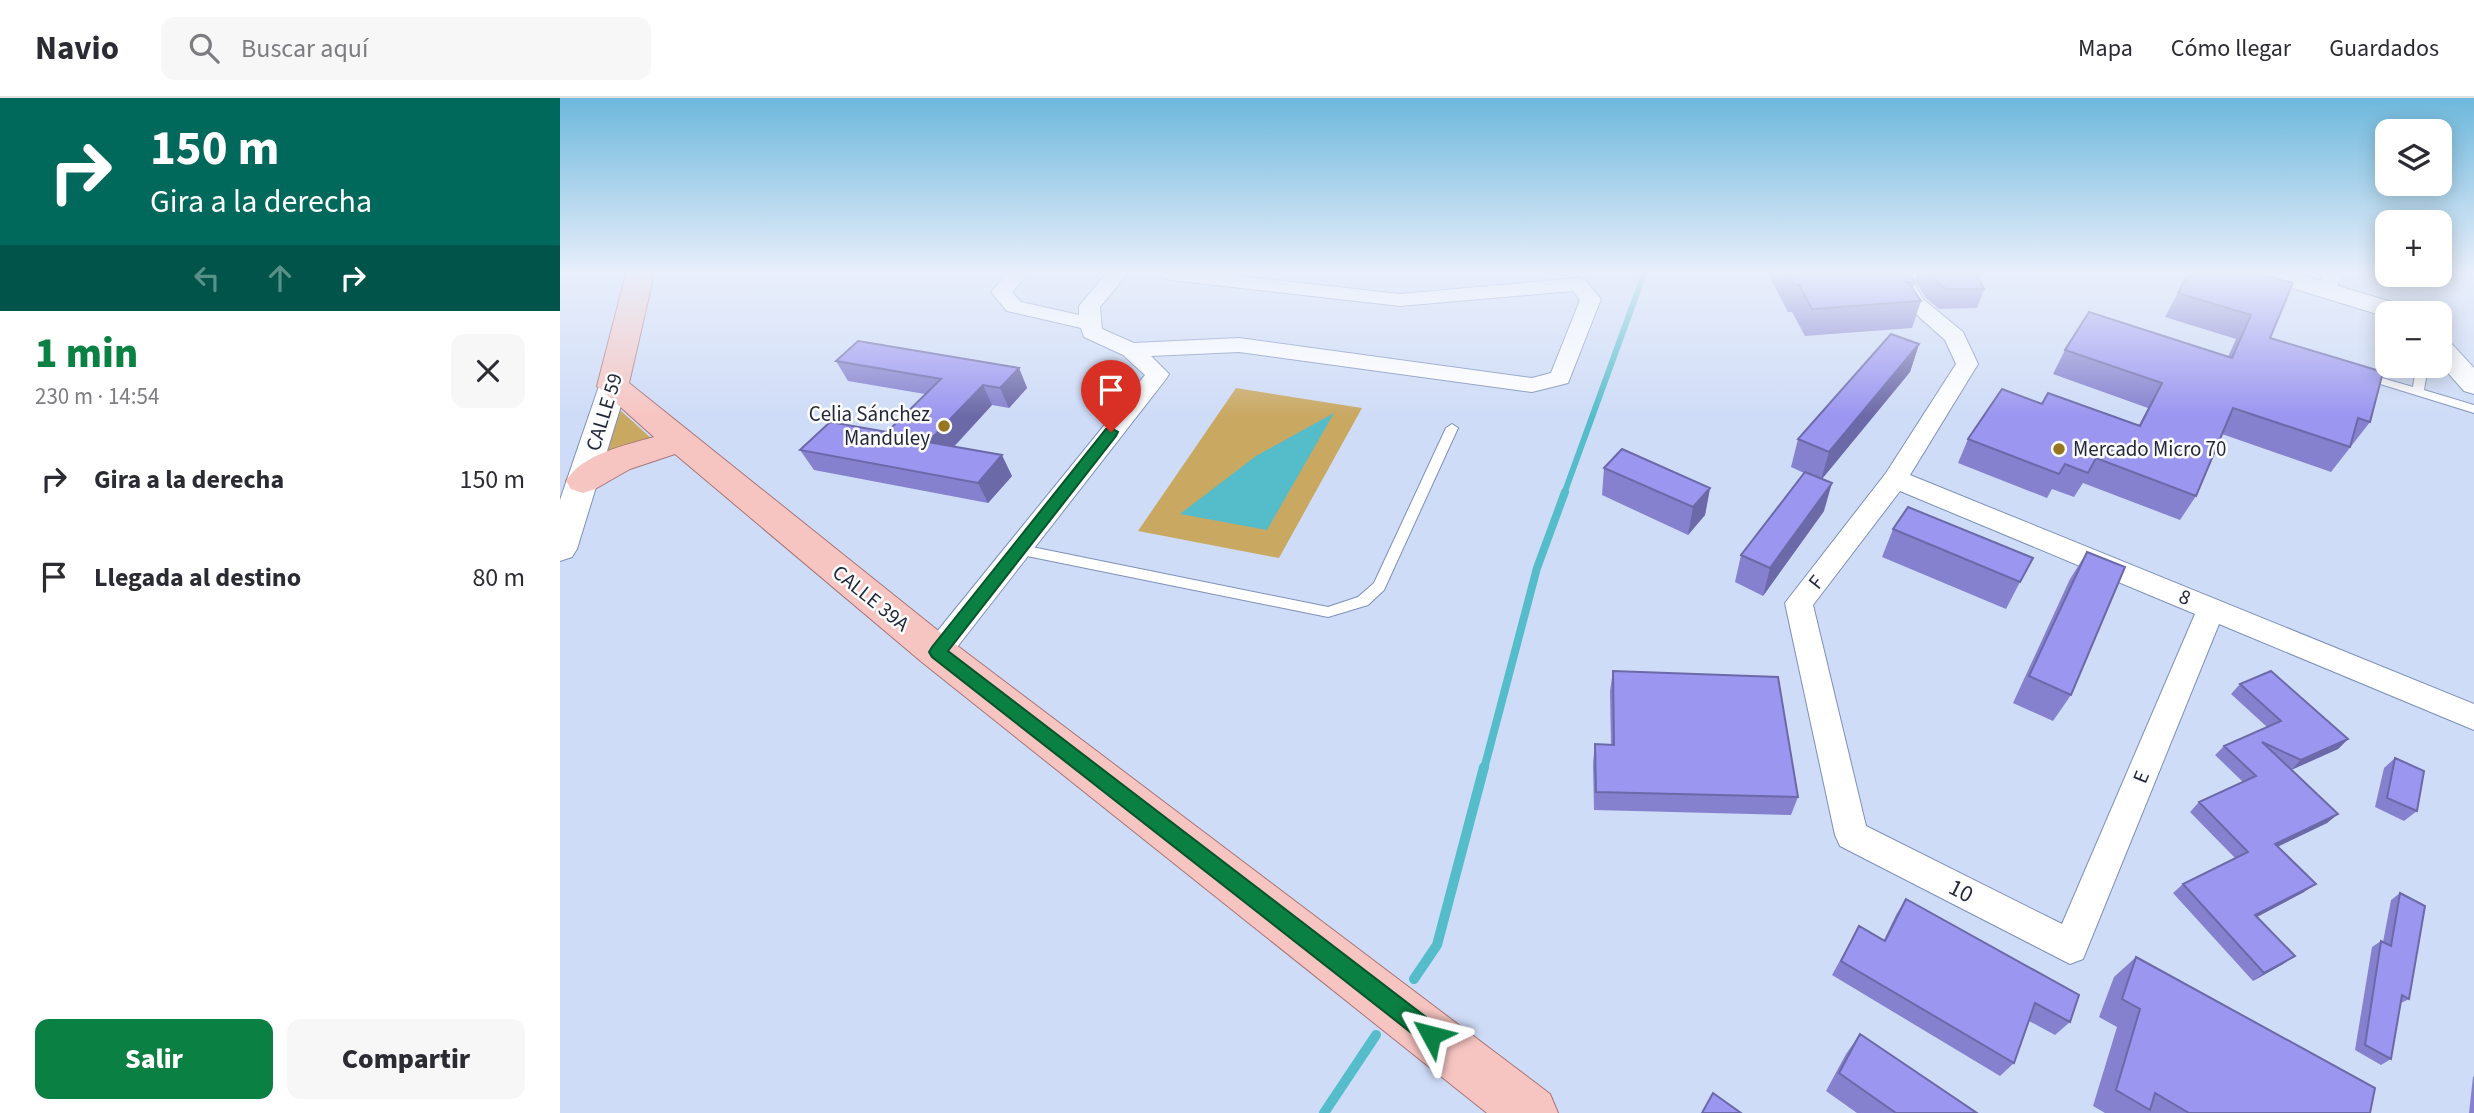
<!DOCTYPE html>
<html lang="es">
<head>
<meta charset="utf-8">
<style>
  body { margin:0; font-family:"Source Sans 3",sans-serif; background:#f7f7f7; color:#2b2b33; height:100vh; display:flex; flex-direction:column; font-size:26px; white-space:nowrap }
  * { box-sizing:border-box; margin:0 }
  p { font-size:23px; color:#7c7c81 }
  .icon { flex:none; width:38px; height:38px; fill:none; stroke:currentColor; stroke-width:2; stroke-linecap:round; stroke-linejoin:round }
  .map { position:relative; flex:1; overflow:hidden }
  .sheet { display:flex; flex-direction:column; background:#fff; width:560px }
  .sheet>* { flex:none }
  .banner { background:#00695c; color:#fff; overflow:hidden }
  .controls { position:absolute; left:1815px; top:21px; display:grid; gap:14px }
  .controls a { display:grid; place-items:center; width:77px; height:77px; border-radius:14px; background:#fff; box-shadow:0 4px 18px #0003; font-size:35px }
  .pin { position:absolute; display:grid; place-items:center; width:60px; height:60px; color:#fff; margin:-72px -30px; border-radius:50% 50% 50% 0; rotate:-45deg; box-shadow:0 0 7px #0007 }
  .pin .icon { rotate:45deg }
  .me { position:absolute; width:77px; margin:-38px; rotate:308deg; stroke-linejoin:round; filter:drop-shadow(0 0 5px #0008) }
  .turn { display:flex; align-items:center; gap:24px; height:147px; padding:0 35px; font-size:32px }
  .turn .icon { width:91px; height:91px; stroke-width:2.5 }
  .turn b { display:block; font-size:49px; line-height:60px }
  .lanes { display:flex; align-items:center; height:66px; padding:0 35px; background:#0003; justify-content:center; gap:35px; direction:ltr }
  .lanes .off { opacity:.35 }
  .round { display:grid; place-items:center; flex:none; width:74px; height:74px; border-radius:14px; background:#f7f7f7 }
  .head { display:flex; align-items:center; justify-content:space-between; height:119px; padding:0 35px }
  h1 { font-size:42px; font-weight:800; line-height:52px; color:#0b8043 }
  .action { display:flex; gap:14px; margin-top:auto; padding:14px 35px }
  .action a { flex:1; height:80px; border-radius:14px; background:#0b8043; color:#fff; font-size:28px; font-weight:800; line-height:80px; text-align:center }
  .action a+a { background:#f7f7f7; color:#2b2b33 }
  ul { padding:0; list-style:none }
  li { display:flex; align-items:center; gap:21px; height:98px; padding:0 35px }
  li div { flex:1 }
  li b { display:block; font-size:26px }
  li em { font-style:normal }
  header { display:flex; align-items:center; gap:42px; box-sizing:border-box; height:98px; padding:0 35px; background:#fff; border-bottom:2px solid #e1e1e2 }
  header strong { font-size:33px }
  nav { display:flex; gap:38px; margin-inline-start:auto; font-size:24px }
  .search { width:490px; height:63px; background:#f7f7f7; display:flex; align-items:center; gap:18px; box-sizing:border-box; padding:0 24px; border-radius:14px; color:#7c7c81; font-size:26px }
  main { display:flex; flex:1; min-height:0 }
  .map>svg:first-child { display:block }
  .green { fill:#c9a862 }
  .water { fill:#55bdc9 }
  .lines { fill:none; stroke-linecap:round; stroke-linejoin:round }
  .stream-far2 { stroke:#55bdc9; stroke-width:6 }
  .stream-far1 { stroke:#55bdc9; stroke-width:8 }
  .stream { stroke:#55bdc9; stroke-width:10 }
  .service-casing { stroke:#7d90ba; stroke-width:2 }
  .minor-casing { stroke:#7d90ba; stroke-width:2 }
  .tertiary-casing { stroke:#7d90ba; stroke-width:2 }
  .primary-casing { stroke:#a87576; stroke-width:2 }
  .service { fill:#fff; fill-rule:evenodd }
  .minor { fill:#fff; fill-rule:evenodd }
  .tertiary { fill:#fff; fill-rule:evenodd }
  .primary { fill:#f7c5c1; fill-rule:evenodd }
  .wall { fill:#8581ce }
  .shaded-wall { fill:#6c69a8 }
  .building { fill:#9b96f0; stroke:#6c69a8; stroke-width:2 }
  .route { fill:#0b8043; stroke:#07532c; stroke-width:2 }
  .poi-dot { fill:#98751f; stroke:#fdfdfd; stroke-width:2.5 }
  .labels { text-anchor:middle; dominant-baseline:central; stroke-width:5; stroke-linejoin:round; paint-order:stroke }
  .street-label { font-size:21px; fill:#1f2738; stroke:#fdfdfd }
  .poi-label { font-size:21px; fill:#1f2738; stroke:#fdfdfd; text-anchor:end }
  .near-street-label { font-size:24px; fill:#1f2738; stroke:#fdfdfd }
</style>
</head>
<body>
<header>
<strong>Navio</strong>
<div class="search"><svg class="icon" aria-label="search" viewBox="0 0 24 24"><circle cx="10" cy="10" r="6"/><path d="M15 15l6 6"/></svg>Buscar aquí</div>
<nav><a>Mapa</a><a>Cómo llegar</a><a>Guardados</a></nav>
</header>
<main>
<section class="sheet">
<div class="banner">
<div class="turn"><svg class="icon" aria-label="right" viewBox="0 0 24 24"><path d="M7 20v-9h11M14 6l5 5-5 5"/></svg><div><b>150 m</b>Gira a la derecha</div></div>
<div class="lanes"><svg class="icon off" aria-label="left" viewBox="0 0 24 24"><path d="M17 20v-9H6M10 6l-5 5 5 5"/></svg><svg class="icon off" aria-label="ahead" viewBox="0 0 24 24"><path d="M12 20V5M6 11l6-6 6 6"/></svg><svg class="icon" aria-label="right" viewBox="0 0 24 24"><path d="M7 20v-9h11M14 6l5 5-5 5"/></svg></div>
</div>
<div class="head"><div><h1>1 min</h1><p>230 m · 14:54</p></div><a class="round"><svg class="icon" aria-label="close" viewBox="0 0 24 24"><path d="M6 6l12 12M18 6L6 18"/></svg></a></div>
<ul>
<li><svg class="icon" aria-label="right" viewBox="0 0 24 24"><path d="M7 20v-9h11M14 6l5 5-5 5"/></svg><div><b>Gira a la derecha</b></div><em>150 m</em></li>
<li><svg class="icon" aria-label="arrive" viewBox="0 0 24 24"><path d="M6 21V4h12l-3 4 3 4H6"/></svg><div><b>Llegada al destino</b></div><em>80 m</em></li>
</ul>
<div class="action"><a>Salir</a><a>Compartir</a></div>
</section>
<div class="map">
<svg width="1914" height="1015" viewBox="0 0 1914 1015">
  <rect width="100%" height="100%" fill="#cfdcf7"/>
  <path class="green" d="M 676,290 L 802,310 L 719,460 L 578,433 Z
    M 60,312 L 92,341 L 45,357 Z"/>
  <path class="water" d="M 774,315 L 707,432 L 620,416 L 696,358 Z"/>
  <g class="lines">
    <path class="stream-far2" d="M 1004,396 L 1084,176"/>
    <path class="stream-far1" d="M 924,671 L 977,470 L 1005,394"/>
    <path class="stream" d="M 854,881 L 877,847 L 924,669
      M 764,1015 L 816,937"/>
    <defs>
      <path id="service" d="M 1856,268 L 1868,268 L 1864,292 L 1914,307 L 1914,315 L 1801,280 L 1799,278 L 1805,275 L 1853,289 Z
        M 892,326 L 898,330 L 824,492 L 808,507 L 768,519 L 457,456 L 450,451 L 457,446 L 768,509 L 798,499 L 814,485 L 886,330 Z"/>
      <path id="minor" d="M 447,176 L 468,176 L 452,194 L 461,204 L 519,217 L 519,208 L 546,176 L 567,176 L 540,209 L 542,231 L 574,245 L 679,240 L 972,280 L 991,275 L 1020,202 L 1013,193 L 840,208 L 611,182 L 604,180 L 601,176 L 661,176 L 840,196 L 1018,180 L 1025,182 L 1041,201 L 1008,285 L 972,294 L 679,254 L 591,258 L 609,276 L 606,281 L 387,562 L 377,565 L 367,562 L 362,554 L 367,546 L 585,277 L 563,257 L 524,239 L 521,230 L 447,213 L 431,194 Z
        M 1329,176 L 1349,176 L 1363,201 L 1403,234 L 1418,266 L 1350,377 L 1914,606 L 1914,632 L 1659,526 L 1523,861 L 1510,866 L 1280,748 L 1275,737 L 1225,505 L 1326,375 L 1396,266 L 1385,242 L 1347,208 ZM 1340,393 L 1635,516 L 1502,826 L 1306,728 L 1253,507 Z
        M 1763,176 L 1783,176 L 1774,195 L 1760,195 L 1757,191 Z"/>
      <path id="tertiary" d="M 1698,176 L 1737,176 L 1849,209 L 1853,215 L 1827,215 L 1827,219 L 1702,181 Z
        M 1880,242 L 1890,244 L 1914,270 L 1914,296 L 1904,293 L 1880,266 Z
        M 53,279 L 63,282 L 67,288 L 17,451 L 12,459 L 0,463 L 0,402 L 39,288 L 43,282 Z"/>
      <path id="primary" d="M 66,176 L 94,176 L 69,285 L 391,543 L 990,996 L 998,1015 L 927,1015 L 363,565 L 115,356 L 70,371 L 35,391 L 23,395 L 11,391 L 6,383 C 22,356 66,347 94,339 L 37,288 Z"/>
    </defs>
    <use href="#service" class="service-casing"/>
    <use href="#minor" class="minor-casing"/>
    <use href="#tertiary" class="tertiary-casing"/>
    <use href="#primary" class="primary-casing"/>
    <use href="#service" class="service"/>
    <use href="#minor" class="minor"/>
    <use href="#tertiary" class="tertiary"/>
    <use href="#primary" class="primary"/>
  </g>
  <path class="wall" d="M 1208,176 L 1350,176 L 1355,184 L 1353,191 L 1361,203 L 1352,230 L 1245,238 L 1232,214 L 1228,214 Z
    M 1357,176 L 1416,176 L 1424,191 L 1417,210 L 1379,211 L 1365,199 L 1355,182 Z
    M 1628,176 L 1699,176 L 1710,240 L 1810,324 L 1771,374 L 1662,336 L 1636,398 L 1620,422 L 1523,385 L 1514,399 L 1492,391 L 1487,400 L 1398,365 L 1408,341 L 1482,306 L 1579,327 L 1588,310 L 1493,276 L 1505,252 L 1668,259 L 1676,241 L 1605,219 Z
    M 1359,246 L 1350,274 L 1262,381 L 1264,413 L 1203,498 L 1175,484 L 1181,457 L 1244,375 L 1231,369 L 1238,341 Z
    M 276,263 L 459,270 L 467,290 L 449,310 L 432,307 L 394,349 L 452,378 L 428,405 L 254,372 L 240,352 L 327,334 L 365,296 L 288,283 Z
    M 1044,370 L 1150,390 L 1145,417 L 1128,437 L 1042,397 Z
    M 1333,431 L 1460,484 L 1446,511 L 1322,459 Z
    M 1527,454 L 1511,597 L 1493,623 L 1453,605 L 1510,481 Z
    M 1053,573 L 1238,699 L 1231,717 L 1034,712 L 1033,665 L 1035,646 L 1051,647 L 1050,593 Z
    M 1680,586 L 1788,641 L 1778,651 L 1731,672 L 1778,716 L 1767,725 L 1718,748 L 1744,794 L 1697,819 L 1723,866 L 1693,883 L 1613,795 L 1623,786 L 1676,761 L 1630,714 L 1639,704 L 1683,684 L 1655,657 L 1664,648 L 1707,629 L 1671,596 Z
    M 1835,660 L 1857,713 L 1844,723 L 1815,709 L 1824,670 Z
    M 1840,795 L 1849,901 L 1841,905 L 1831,961 L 1821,967 L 1795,952 L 1812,849 L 1821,843 L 1823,844 L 1831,802 Z
    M 1346,801 L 1510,924 L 1495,937 L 1469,923 L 1454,965 L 1440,978 L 1272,877 L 1299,828 L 1324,842 L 1336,817 Z
    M 1576,859 L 1810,1015 L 1545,1015 L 1533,1008 L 1557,929 L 1539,919 L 1554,879 Z
    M 1300,936 L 1417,1015 L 1297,1015 L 1266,993 L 1286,956 Z
    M 1914,978 L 1914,1015 L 1909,1015 L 1913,979 Z"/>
  <path class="shaded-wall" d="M 1359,246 L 1350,274 L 1261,382 L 1269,354 Z
    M 459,270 L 467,290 L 449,310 L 440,290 Z
    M 423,287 L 432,307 L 379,364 L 368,344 Z
    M 442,357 L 452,378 L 428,405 L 418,385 Z
    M 1272,385 L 1264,413 L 1203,498 L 1210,470 Z
    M 1150,390 L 1145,417 L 1128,437 L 1133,409 Z
    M 1788,641 L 1778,651 L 1731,672 L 1741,662 Z
    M 1778,716 L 1767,725 L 1705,755 L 1715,746 Z
    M 1756,786 L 1744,794 L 1685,825 L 1695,817 Z
    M 1735,858 L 1723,866 L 1693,883 L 1704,875 Z"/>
  <path class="building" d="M 1228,176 L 1350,176 L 1355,184 L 1348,184 L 1361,203 L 1252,211 L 1239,187 L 1235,187 Z
    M 1369,176 L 1416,176 L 1424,191 L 1386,191 L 1372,180 Z
    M 1628,176 L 1699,176 L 1733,185 L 1710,240 L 1823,274 L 1810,324 L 1798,320 L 1790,349 L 1673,310 L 1636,398 L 1536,360 L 1528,375 L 1505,366 L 1499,376 L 1408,341 L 1442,291 L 1482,306 L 1488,295 L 1580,328 L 1602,285 L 1505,252 L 1529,214 L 1672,260 L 1691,217 L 1618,195 Z
    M 1331,236 L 1359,246 L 1269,354 L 1238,341 Z
    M 298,243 L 459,270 L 440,290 L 423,287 L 368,344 L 442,357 L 418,385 L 240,352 L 270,324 L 327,334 L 381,281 L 276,263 Z
    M 1062,351 L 1150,390 L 1133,409 L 1044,370 Z
    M 1245,374 L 1272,385 L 1210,470 L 1181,457 Z
    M 1348,409 L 1473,460 L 1460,484 L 1333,431 Z
    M 1527,454 L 1565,469 L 1511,597 L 1469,578 Z
    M 1053,573 L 1218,579 L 1238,699 L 1036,694 L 1035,646 L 1054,647 Z
    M 1711,573 L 1788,641 L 1741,662 L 1702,644 L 1778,716 L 1715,746 L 1756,786 L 1695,817 L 1735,858 L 1704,875 L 1623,786 L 1688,754 L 1639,704 L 1696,678 L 1664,648 L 1721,623 L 1680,586 Z
    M 1835,660 L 1864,673 L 1857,713 L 1827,700 Z
    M 1840,795 L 1865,808 L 1849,901 L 1842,897 L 1831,961 L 1805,947 L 1821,843 L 1831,848 Z
    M 1346,801 L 1519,897 L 1510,924 L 1475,905 L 1454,965 L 1281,863 L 1299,828 L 1325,843 Z
    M 1576,859 L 1815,990 L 1810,1015 L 1629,1015 L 1595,995 L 1590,1012 L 1556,992 L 1580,911 L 1562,901 Z
    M 1300,936 L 1417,1015 L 1336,1015 L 1279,975 Z
    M 1153,995 L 1181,1015 L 1142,1015 Z"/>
  <linearGradient id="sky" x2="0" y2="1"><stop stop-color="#6db8dc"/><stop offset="0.55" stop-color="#e9effb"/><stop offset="1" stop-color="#e9effb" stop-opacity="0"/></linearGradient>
  <rect width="1914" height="318" fill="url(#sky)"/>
  <path class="route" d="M 551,330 L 558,334 L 556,338 L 388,553 L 879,929 L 882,937 L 879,944 L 871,947 L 863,944 L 372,559 L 369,554 L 372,549 L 546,331 Z"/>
  <g class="poi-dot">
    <circle cx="384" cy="328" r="7"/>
    <circle cx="1499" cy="351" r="7"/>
  </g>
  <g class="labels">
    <g class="street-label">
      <text transform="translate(44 314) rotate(-73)">CALLE 59</text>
      <text transform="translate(1256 484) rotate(-52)">F</text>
      <text transform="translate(1625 499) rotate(22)">8</text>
      <text transform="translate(311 500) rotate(39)">CALLE 39A</text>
      <text transform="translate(1581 679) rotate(-67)">E</text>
    </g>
    <g class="poi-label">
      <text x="370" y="316">Celia Sánchez<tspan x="370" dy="24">Manduley</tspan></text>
      <text x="1513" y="351" text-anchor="start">Mercado Micro 70</text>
    </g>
    <g class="near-street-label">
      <text transform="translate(1401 793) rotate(27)">10</text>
    </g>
  </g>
</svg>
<div class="controls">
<a><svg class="icon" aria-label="layers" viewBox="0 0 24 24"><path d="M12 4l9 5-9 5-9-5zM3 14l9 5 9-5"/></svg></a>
<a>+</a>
<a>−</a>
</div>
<div class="pin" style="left:551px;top:334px;background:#d93025"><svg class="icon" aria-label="arrive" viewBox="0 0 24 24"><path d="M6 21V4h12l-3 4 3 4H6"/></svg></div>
<svg class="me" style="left:871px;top:937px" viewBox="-20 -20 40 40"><path d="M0-17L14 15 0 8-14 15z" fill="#0b8043" stroke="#fff" stroke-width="4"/></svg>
</div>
</main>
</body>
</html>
